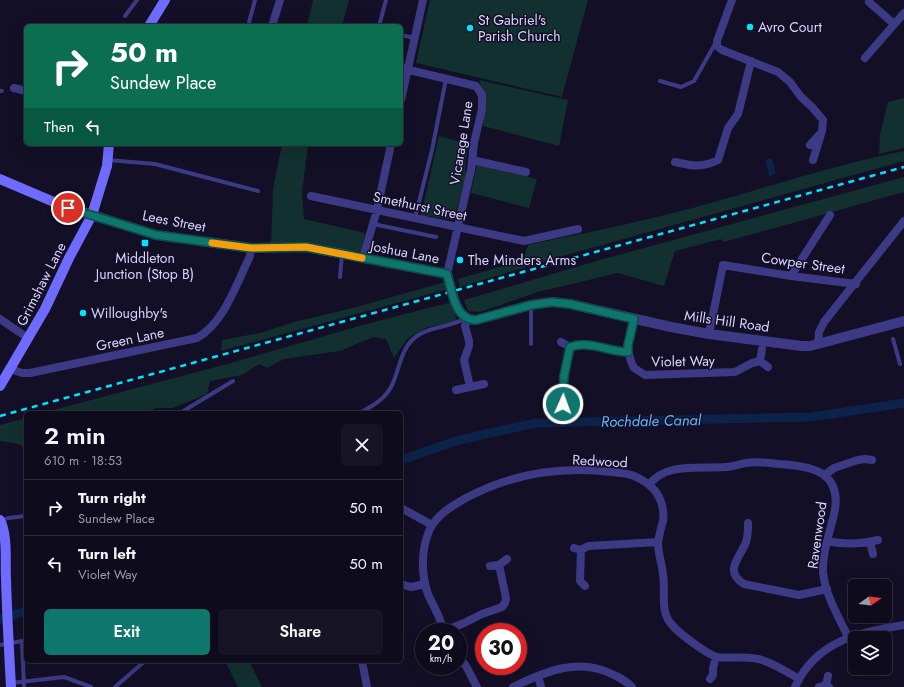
<!DOCTYPE html>
<html lang="en">
<head>
<meta charset="utf-8">
<style>
  body { margin:0; font-family:Jost,sans-serif; background:#171425; color:#f1f3f6; height:100vh; display:flex; flex-direction:column; font-size:15px; white-space:nowrap }
  * { box-sizing:border-box; margin:0 }
  p { font-size:13px; color:#9b9ba3 }
  .icon { flex:none; width:22px; height:22px; fill:none; stroke:currentColor; stroke-width:2; stroke-linecap:round; stroke-linejoin:round }
  .map { position:relative; flex:1; overflow:hidden }
  .details { position:absolute; left:24px; top:411px; width:379px; height:252px; display:flex; flex-direction:column; background:#0e0b1c; border-radius:6px; box-shadow:0 4px 16px #0002,0 0 0 1px #2e2b3b }
  .details>* { flex:none }
  .guide { position:absolute; left:24px; top:24px; width:379px; height:122px; border-radius:6px; box-shadow:0 4px 16px #0002,0 0 0 1px #2e2b3b; background:#0b6e4f; color:#fff; overflow:hidden }
  .needle { width:26px; rotate:76deg }
  .tools { position:absolute; left:848px; top:579px; display:grid; gap:8px }
  .tools a { display:grid; place-items:center; width:44px; height:44px; border-radius:6px; background:#0e0b1c; box-shadow:0 4px 16px #0002,0 0 0 1px #2e2b3b; font-size:20px }
  .speed { position:absolute; left:415px; top:623px; display:flex; gap:8px; font-size:20px; font-weight:700; text-align:center }
  .speed>* { display:grid; place-content:center; width:52px; height:52px; border-radius:50%; background:#0e0b1c; box-shadow:0 4px 16px #0002,0 0 0 1px #2e2b3b; line-height:1 }
  .speed small { font-size:10px; font-weight:400 }
  .speed .limit { border:6px solid #d22; background:#fff; color:#111 }
  .pin { position:absolute; display:grid; place-items:center; width:34px; height:34px; color:#fff; margin:-17px; border:2px solid #fff; border-radius:50%; box-shadow:0 1px 4px #0007 }
  .me { position:absolute; width:44px; margin:-22px; rotate:2deg; stroke-linejoin:round; filter:drop-shadow(0 0 3px #0008) }
  .turn { display:flex; align-items:center; gap:14px; height:84px; padding:0 20px; font-size:18px }
  .turn .icon { width:52px; height:52px; stroke-width:2.5 }
  .turn b { display:block; font-size:28px; line-height:34px }
  .then { display:flex; align-items:center; height:38px; padding:0 20px; background:#0003; gap:8px; font-size:15px }
  .round { display:grid; place-items:center; flex:none; width:42px; height:42px; border-radius:6px; background:#171425 }
  .head { display:flex; align-items:center; justify-content:space-between; height:68px; padding:0 20px }
  h1 { font-size:24px; font-weight:600; line-height:30px }
  .cta { display:flex; gap:8px; margin-top:auto; padding:8px 20px }
  .cta a { flex:1; height:46px; border-radius:6px; background:#0f766e; color:#fff; font-size:16px; font-weight:600; line-height:46px; text-align:center }
  .cta a+a { background:#171425; color:#f1f3f6 }
  ul { padding:0; list-style:none }
  li { display:flex; align-items:center; gap:12px; height:56px; padding:0 20px; border-top:1px solid #2e2b3b }
  li div { flex:1 }
  li b { display:block; font-size:15px }
  li em { font-style:normal }
  .map>svg:first-child { display:block }
  .green { fill:#12302f }
  .water { fill:#0c2248 }
  .lines { fill:none; stroke-linecap:round; stroke-linejoin:round }
  .canal { stroke:#0c2248; stroke-width:9 }
  .service { stroke:#3d3a85; stroke-width:4 }
  .minor { stroke:#3d3a85; stroke-width:8 }
  .tertiary { stroke:#3d3a85; stroke-width:10 }
  .secondary { stroke:#6f6bff; stroke-width:10 }
  .rail { stroke:#00e5ff; stroke-width:2.5; stroke-dasharray:6 5; stroke-linecap:butt }
  .route-casing { stroke:#0a4d48; stroke-width:10 }
  .route { stroke:#0f766e; stroke-width:7 }
  .slow { stroke:#f59e0b; stroke-width:7 }
  .poi-dot { fill:#00e5ff; stroke:#130f26; stroke-width:1.5 }
  .labels { text-anchor:middle; dominant-baseline:central; stroke-width:3; stroke-linejoin:round; paint-order:stroke }
  .poi-label { font-size:14px; fill:#d9d4ff; stroke:#130f26; text-anchor:start }
  .street-label { font-size:14px; fill:#d9d4ff; stroke:#130f26 }
  .water-label { font-size:15px; font-style:italic; fill:#62b6ff; stroke:#130f26 }
</style>
</head>
<body>
<div class="map">
<svg width="904" height="687" viewBox="0 0 904 687">
  <rect width="100%" height="100%" fill="#130f26"/>
  <path class="green" d="M 313,0 L 349,0 L 342,26 L 307,26 Z
    M 430,0 L 588,0 L 562,97 L 416,63 Z
    M 479,80 L 568,100 L 559,146 L 483,126 C 485,109 486,96 479,80 Z
    M 904,98 L 904,148 L 879,154 L 880,134 L 888,102 Z
    M 439,136 L 468,144 L 465,165 L 466,177 L 454,220 L 421,215 Z
    M 282,144 L 308,144 L 302,193 L 304,219 L 365,233 L 362,252 L 294,243 L 271,246 L 273,189 Z
    M 904,151 L 904,161 L 559,257 L 460,287 L 458,279 L 523,260 L 528,245 C 584,233 641,222 696,207 C 765,188 834,165 904,151 Z
    M 477,164 L 537,179 L 529,208 L 471,193 Z
    M 904,177 L 904,192 L 724,242 L 721,239 L 675,251 L 664,286 L 618,273 L 538,292 L 480,312 L 468,311 L 464,300 L 600,260 Z
    M 445,282 L 448,289 L 221,351 L 222,340 L 260,333 L 298,321 L 353,308 Z
    M 452,302 L 457,321 L 428,327 L 408,338 L 394,358 L 386,339 L 373,337 L 340,351 L 284,359 L 267,368 L 259,364 L 242,375 L 210,381 L 207,394 L 173,408 L 155,408 L 146,413 L 42,413 L 227,364 L 370,323 Z
    M 26,418 L 26,449 L 19,444 L 0,441 L 0,425 Z
    M 225,661 L 249,661 L 262,687 L 238,687 Z"/>
  <path class="water" d="M 772,158 L 776,174 L 769,176 L 765,160 Z"/>
  <g class="lines">
    <path class="canal" d="M 401,460 L 456,441 L 490,433 L 536,423 L 811,417 L 904,403
      M 0,619 L 26,611"/>
    <path class="service" d="M 125,16 L 137,0
      M 248,26 L 255,0
      M 356,26 L 358,26
      M 379,26 L 386,0
      M 401,35 L 414,38
      M 660,81 L 681,87 L 694,81 L 715,44
      M 0,91 L 2,91
      M 108,160 L 155,164 L 258,191
      M 415,218 L 432,150 L 446,79
      M 373,224 L 436,237
      M 340,277 L 342,254
      M 531,306 L 531,344
      M 893,339 L 900,364
      M 180,413 L 233,381
      M 360,413 C 372,406 384,400 391,387 C 399,372 400,352 412,340 C 426,326 450,328 466,318
      M 1,521 L 8,518 L 26,516
      M 0,645 L 22,641 L 24,687
      M 11,683 L 64,677 L 91,687
      M 115,687 L 145,661"/>
    <path class="minor" d="M 732,0 L 717,41 L 717,46 L 722,50 L 778,72 L 790,82 L 801,97 L 812,107 L 823,120 L 822,131 L 813,160
      M 869,2 L 894,24
      M 272,26 L 280,0
      M 865,58 L 904,13
      M 401,68 L 476,86 L 482,95 L 482,109 L 474,143 L 471,170 L 447,274
      M 14,88 L 26,91
      M 401,100 L 423,0
      M 810,145 L 819,135
      M 472,160 L 526,172
      M 675,162 C 692,166 702,168 718,160 L 728,128 L 738,114 L 751,61
      M 311,196 L 524,241 L 578,229
      M 363,258 L 377,210 L 391,144
      M 791,276 L 830,215
      M 0,319 L 28,338
      M 468,319 L 465,326 L 469,341 L 469,346 L 464,360 L 470,387
      M 634,319 C 628,336 625,351 634,368 L 645,375 L 735,372 L 752,363 L 760,361 L 762,349
      M 709,334 L 723,265 L 791,276 L 856,284
      M 561,342 L 570,347
      M 818,343 L 819,332 L 824,322 L 904,221
      M 760,361 L 768,367
      M 11,369 L 22,373 L 30,373 L 197,338 C 224,323 237,283 250,256 L 251,248
      M 456,390 L 484,384
      M 563,404 L 564,376 L 570,347 C 591,340 608,352 628,352
      M 825,475 L 834,468 L 858,460 L 865,459 L 872,460
      M 649,485 C 665,462 700,469 725,467 C 732,467 739,464 746,463 C 757,461 768,463 779,464 C 809,466 841,470 835,510 C 831,530 822,551 823,572 C 825,595 839,617 848,637
      M 401,508 L 432,525
      M 748,523 C 748,530 748,536 746,542 C 740,558 723,571 744,584 L 799,595 L 827,589
      M 827,541 C 845,545 861,544 878,540
      M 870,542 L 873,554
      M 574,548 L 581,550 L 588,546 L 658,542
      M 581,550 L 580,581 L 585,586
      M 490,566 L 499,565 L 507,559
      M 401,584 L 411,587 L 425,584
      M 444,631 L 464,623 L 482,614 L 502,607 L 505,603 L 506,598 L 499,565
      M 444,632 C 442,625 440,618 436,611 C 434,605 430,600 428,594 C 421,574 421,551 429,531 C 436,515 452,506 466,498 C 511,474 562,466 612,472 C 619,473 628,473 634,476 C 639,478 644,481 648,484 C 659,492 665,507 663,521 C 661,528 659,535 658,543 C 658,554 662,564 663,574 C 666,592 659,613 673,626 C 680,634 708,655 717,657 C 732,659 748,655 762,660 C 775,664 787,672 799,679
      M 458,656 L 466,666 L 477,687
      M 362,661 L 367,687
      M 538,676 L 541,687
      M 710,679 L 713,675 L 713,668 L 716,657
      M 826,685 L 828,676
      M 513,687 C 546,671 579,657 614,675 C 621,678 627,682 632,687
      M 795,687 C 816,641 859,632 904,625
      M 819,687 L 826,685 L 829,687"/>
    <path class="tertiary" d="M 92,215 L 156,235 L 251,248 L 306,247 L 447,274 C 452,290 455,320 476,320 L 531,305 L 552,302 L 570,304 L 671,327 L 709,334 L 802,346 L 810,346 L 904,321"/>
    <path class="secondary" d="M 149,26 L 165,0
      M 0,179 L 68,208 L 92,215
      M 0,386 L 45,309 L 69,258 L 92,215 L 107,166 L 109,144
      M 0,520 C 8,535 5,562 6,578 C 7,615 9,651 11,687"/>
    <path class="rail" d="M 0,416 L 904,167"/>
  </g>
  <g class="lines">
    <defs>
      <path id="route" d="M 68,208 L 156,235 L 251,248 L 306,247 L 447,274 C 452,290 454,320 476,320 L 531,305 L 552,302 L 570,304 L 634,319 L 628,345 L 628,352 C 608,352 591,340 570,347 L 564,376 L 563,404"/>
    </defs>
    <use href="#route" class="route-casing"/>
    <use href="#route" class="route"/>
    <path class="slow" d="M 212,243 L 251,248 L 306,247 L 362,258"/>
  </g>
  <g class="poi-dot">
    <circle cx="750" cy="27" r="4"/>
    <circle cx="470" cy="28" r="4"/>
    <rect x="141" y="239" width="8" height="8" rx="2"/>
    <circle cx="460" cy="260" r="4"/>
    <circle cx="83" cy="313" r="4"/>
  </g>
  <g class="labels">
    <g class="poi-label">
      <text x="478" y="20">St Gabriel's<tspan x="478" dy="16">Parish Church</tspan></text>
      <text x="758" y="27">Avro Court</text>
      <text x="145" y="258" text-anchor="middle">Middleton<tspan x="145" dy="16">Junction (Stop B)</tspan></text>
      <text x="468" y="260">The Minders Arms</text>
      <text x="91" y="313">Willoughby's</text>
    </g>
    <g class="street-label">
      <text transform="translate(461 143) rotate(-81)">Vicarage Lane</text>
      <text transform="translate(420 206) rotate(12)">Smethurst Street</text>
      <text transform="translate(174 221) rotate(11)">Lees Street</text>
      <text transform="translate(405 252) rotate(11)">Joshua Lane</text>
      <text transform="translate(803 263) rotate(8)">Cowper Street</text>
      <text transform="translate(41 284) rotate(-63)">Grimshaw Lane</text>
      <text transform="translate(727 321) rotate(8)">Mills Hill Road</text>
      <text transform="translate(130 339) rotate(-12)">Green Lane</text>
      <text transform="translate(683 361) rotate(-1)">Violet Way</text>
      <text transform="translate(600 461) rotate(3)">Redwood</text>
      <text transform="translate(817 535) rotate(-82)">Ravenwood</text>
    </g>
    <g class="water-label">
      <text transform="translate(651 421) rotate(-1)">Rochdale Canal</text>
    </g>
  </g>
</svg>
<div class="tools">
<a><svg class="needle" viewBox="-14 -14 28 28"><path d="M0-13l5 13h-10z" fill="#e53935"/><path d="M0 13l5-13h-10z" fill="#9b9ba3"/></svg></a>
<a><svg class="icon" aria-label="layers" viewBox="0 0 24 24"><path d="M12 4l9 5-9 5-9-5zM3 14l9 5 9-5"/></svg></a>
</div>
<div class="speed"><div>20<small>km/h</small></div><div class="limit">30</div></div>
<div class="pin" style="left:68px;top:208px;background:#d93025"><svg class="icon" aria-label="arrive" viewBox="0 0 24 24"><path d="M6 21V4h12l-3 4 3 4H6"/></svg></div>
<svg class="me" style="left:563px;top:404px" viewBox="-20 -20 40 40"><circle r="17" fill="#0f766e" stroke="#fff" stroke-width="3"/><path d="M0-11L8 9 0 5-8 9z" fill="#fff"/></svg>
<div class="guide">
<div class="turn"><svg class="icon" aria-label="right" viewBox="0 0 24 24"><path d="M7 20v-9h11M14 6l5 5-5 5"/></svg><div><b>50 m</b>Sundew Place</div></div>
<div class="then">Then<svg class="icon" aria-label="left" viewBox="0 0 24 24"><path d="M17 20v-9H6M10 6l-5 5 5 5"/></svg></div>
</div>
<section class="details">
<div class="head"><div><h1>2 min</h1><p>610 m · 18:53</p></div><a class="round"><svg class="icon" aria-label="close" viewBox="0 0 24 24"><path d="M6 6l12 12M18 6L6 18"/></svg></a></div>
<ul>
<li><svg class="icon" aria-label="right" viewBox="0 0 24 24"><path d="M7 20v-9h11M14 6l5 5-5 5"/></svg><div><b>Turn right</b><p>Sundew Place</p></div><em>50 m</em></li>
<li><svg class="icon" aria-label="left" viewBox="0 0 24 24"><path d="M17 20v-9H6M10 6l-5 5 5 5"/></svg><div><b>Turn left</b><p>Violet Way</p></div><em>50 m</em></li>
</ul>
<div class="cta"><a>Exit</a><a>Share</a></div>
</section>
</div>
</body>
</html>
